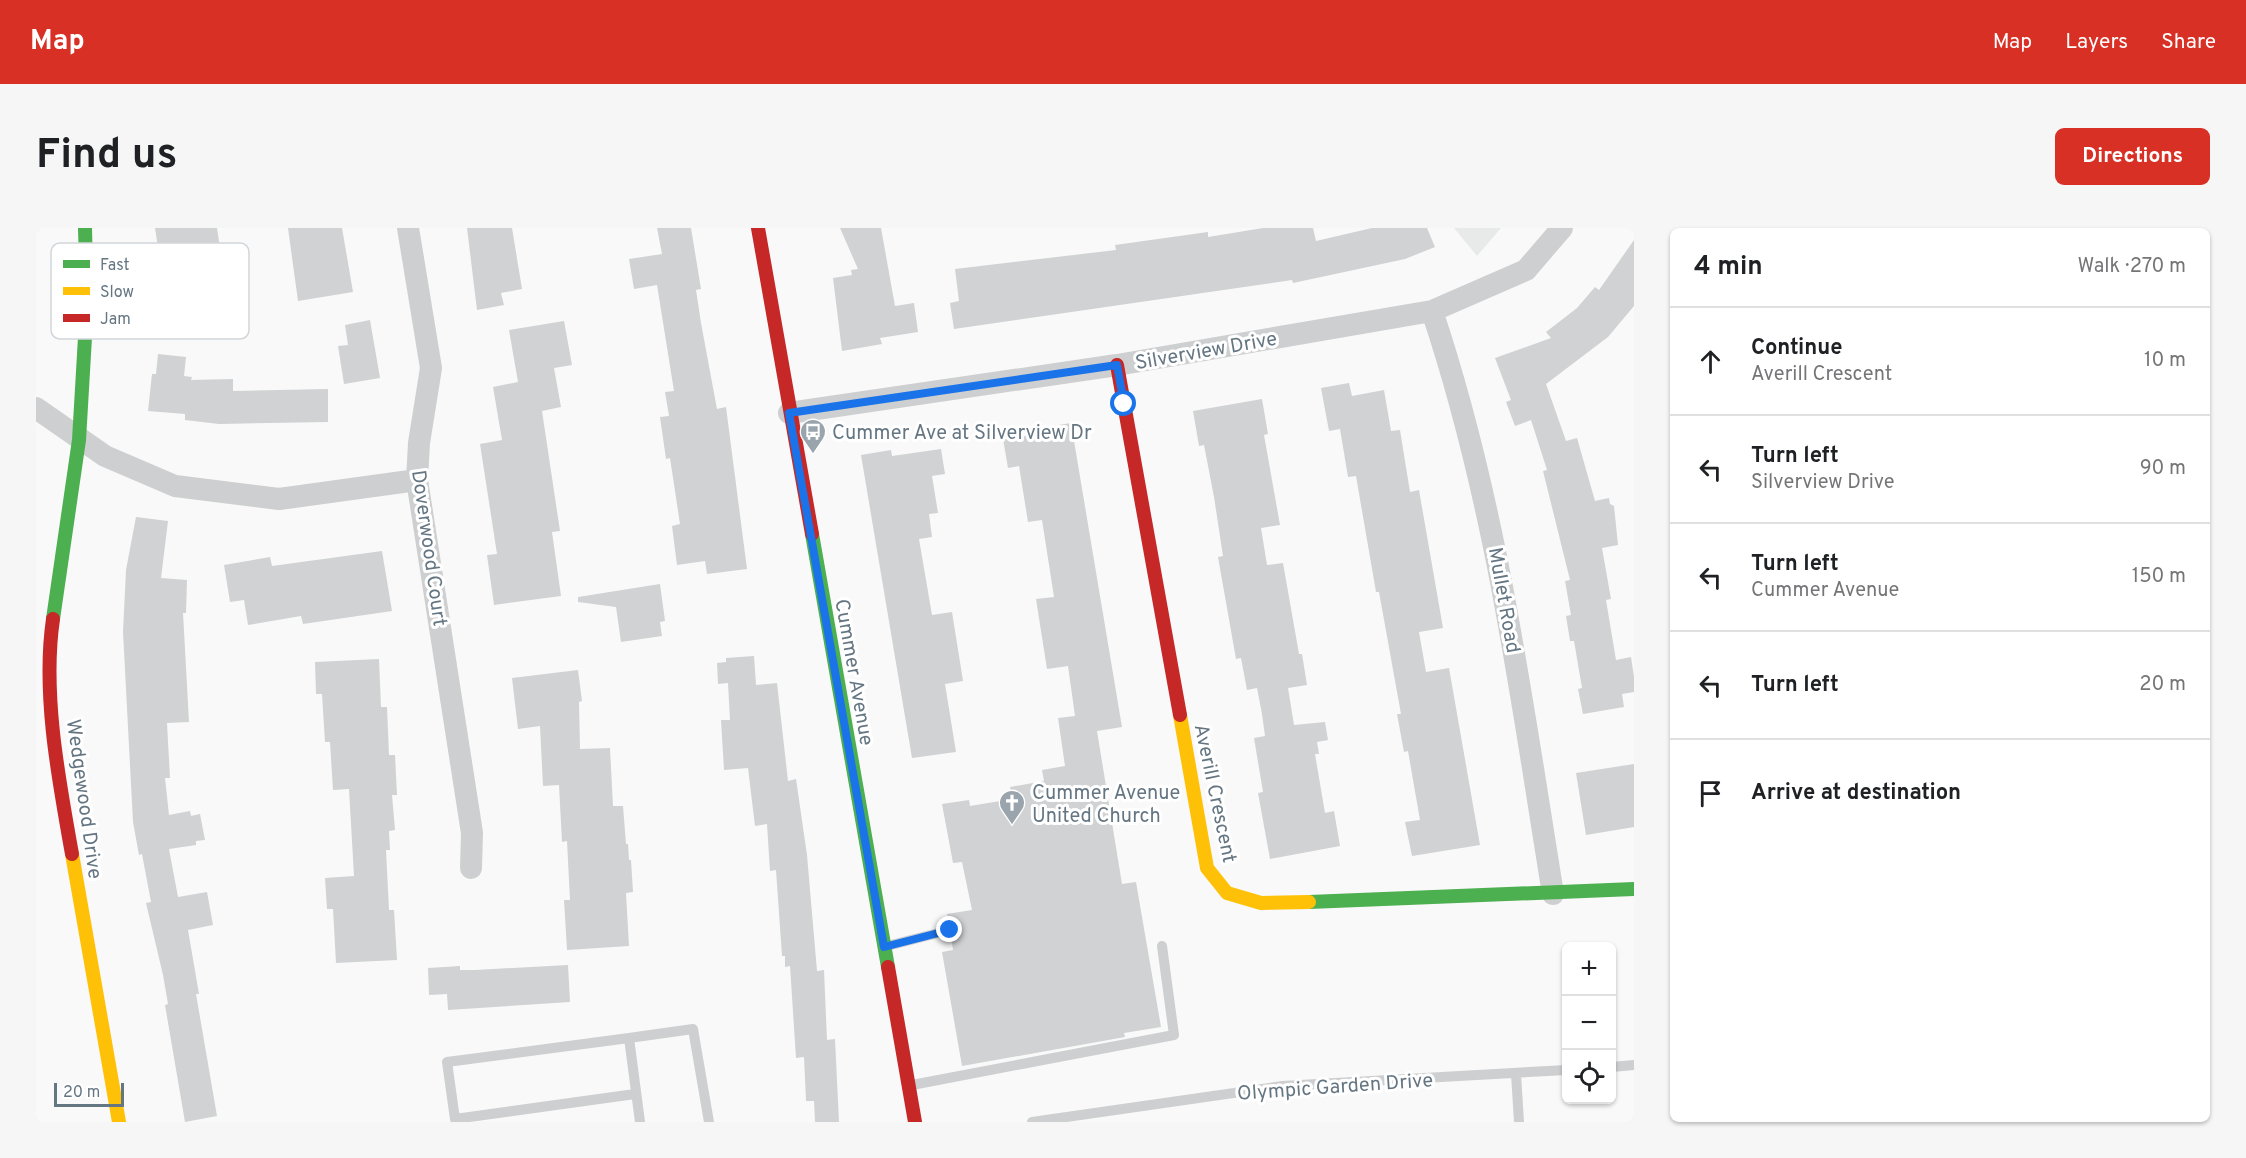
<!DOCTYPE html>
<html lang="en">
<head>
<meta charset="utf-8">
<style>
  :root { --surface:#fff; --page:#f6f6f6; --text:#202124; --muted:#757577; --line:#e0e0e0; --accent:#d93025 }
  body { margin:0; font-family:Overpass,sans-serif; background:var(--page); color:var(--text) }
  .controls { position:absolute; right:18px; bottom:18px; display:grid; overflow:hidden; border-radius:9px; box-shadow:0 2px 4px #0004 }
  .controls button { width:54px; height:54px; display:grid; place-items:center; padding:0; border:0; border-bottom:2px solid var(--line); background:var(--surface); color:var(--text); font:30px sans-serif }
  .scale { position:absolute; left:18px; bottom:15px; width:70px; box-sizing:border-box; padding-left:6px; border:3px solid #657683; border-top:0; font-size:16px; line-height:21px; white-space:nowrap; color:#657683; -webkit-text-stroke:4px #fff; paint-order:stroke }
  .stop { position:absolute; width:18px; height:18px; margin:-14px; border:4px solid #1a73e8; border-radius:50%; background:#fff }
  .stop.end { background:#1a73e8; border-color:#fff; box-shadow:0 2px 6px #0008 }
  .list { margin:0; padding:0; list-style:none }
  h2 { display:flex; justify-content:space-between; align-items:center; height:78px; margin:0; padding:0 24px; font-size:26px }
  h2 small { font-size:20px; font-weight:400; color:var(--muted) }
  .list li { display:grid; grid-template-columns:39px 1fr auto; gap:18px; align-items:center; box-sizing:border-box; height:108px; padding:0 24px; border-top:2px solid var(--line) }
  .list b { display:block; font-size:22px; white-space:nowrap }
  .list p { margin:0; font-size:20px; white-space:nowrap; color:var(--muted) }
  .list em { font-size:20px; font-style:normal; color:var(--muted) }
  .icon { flex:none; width:33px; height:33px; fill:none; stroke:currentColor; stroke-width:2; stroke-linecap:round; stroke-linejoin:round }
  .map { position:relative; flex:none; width:1598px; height:894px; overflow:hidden; border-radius:9px }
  header { display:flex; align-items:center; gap:36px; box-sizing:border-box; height:84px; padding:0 30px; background:var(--accent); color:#fff }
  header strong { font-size:28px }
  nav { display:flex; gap:33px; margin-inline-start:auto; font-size:21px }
  .intro { display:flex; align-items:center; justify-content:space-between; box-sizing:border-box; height:144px; padding:0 36px }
  h1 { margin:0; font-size:42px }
  .button { padding:15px 27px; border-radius:9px; background:var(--accent); color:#fff; font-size:21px; font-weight:700 }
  main { display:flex; gap:36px; padding:0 36px }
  aside { flex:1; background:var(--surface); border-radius:9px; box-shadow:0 2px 4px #0004 }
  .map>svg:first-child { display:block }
  .built { fill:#e8e9e9 }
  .building { fill:#d0d2d3 }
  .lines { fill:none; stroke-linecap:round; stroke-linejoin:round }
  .lane { stroke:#cecfd0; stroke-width:10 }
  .street { stroke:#cecfd0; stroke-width:22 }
  .fast { stroke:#4caf50; stroke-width:14 }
  .slow { stroke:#ffc107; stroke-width:14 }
  .jam { stroke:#c62828; stroke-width:14 }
  .route { stroke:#1a73e8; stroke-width:8 }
  .labels { text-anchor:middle; stroke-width:6; stroke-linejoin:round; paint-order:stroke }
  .street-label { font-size:20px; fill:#657683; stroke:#fff }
  .poi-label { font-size:20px; fill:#657683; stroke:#fff; text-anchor:start }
  .key { fill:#fff; stroke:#d1d6da; stroke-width:1.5 }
  .key-label { font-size:16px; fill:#657683 }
</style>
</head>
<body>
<header>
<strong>Map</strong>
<nav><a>Map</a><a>Layers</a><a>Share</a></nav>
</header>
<div class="intro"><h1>Find us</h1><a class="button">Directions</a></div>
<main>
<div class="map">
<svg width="1598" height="894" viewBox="0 0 1598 894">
  <rect width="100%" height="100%" fill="#f9f9f9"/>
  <path class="built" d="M 1418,0 L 1465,0 L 1441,28 Z"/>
  <path class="building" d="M 119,0 L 181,0 L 186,33 L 153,38 L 162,96 L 130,101 L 122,53 L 127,52 Z
    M 252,0 L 306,0 L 317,64 L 262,73 Z
    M 431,0 L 476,0 L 486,61 L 465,65 L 468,77 L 441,82 Z
    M 621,0 L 655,0 L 665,61 L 660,62 L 665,95 L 681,181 L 690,179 L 711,341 L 671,346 L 669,333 L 641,337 L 636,298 L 644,296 L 634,230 L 630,231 L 624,189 L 633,188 L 629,164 L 638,163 L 621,57 L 598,61 L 593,31 L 626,26 Z
    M 804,0 L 845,0 L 859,78 L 878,75 L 882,104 L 844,110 L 846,116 L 806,123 L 797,50 L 816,47 L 815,42 L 822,41 Z
    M 1227,0 L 1277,0 L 1280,13 L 1336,0 L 1391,0 L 1399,19 L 1369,31 L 1257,55 L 1256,52 L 918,101 L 914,75 L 923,73 L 919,41 L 1080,22 L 1079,17 L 1172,4 L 1172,9 Z
    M 1598,12 L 1598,78 L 1572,109 L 1510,156 L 1530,213 L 1541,210 L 1559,273 L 1573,270 L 1574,276 L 1578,278 L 1582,317 L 1566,320 L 1575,371 L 1570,372 L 1580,432 L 1595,429 L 1598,449 L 1598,464 L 1586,466 L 1588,479 L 1547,486 L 1542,461 L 1546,460 L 1538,413 L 1534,413 L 1530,388 L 1535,387 L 1529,353 L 1534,352 L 1507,243 L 1511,242 L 1495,192 L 1479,198 L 1470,174 L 1475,172 L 1459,130 L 1515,110 L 1510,104 L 1541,80 L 1559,59 L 1563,62 Z
    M 334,92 L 344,150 L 308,156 L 302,118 L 312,117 L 309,97 Z
    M 528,93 L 536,137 L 518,140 L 525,179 L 506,183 L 524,303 L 516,304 L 525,368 L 458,377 L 451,327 L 461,326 L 444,216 L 466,212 L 457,159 L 482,154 L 473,102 Z
    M 122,126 L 150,129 L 148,148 L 156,149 L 155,152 L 197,151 L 197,163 L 292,161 L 292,194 L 183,196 L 149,192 L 149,186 L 112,183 L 116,146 L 120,146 Z
    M 1313,155 L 1316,168 L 1348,162 L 1355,203 L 1364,202 L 1374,264 L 1383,262 L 1407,400 L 1383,404 L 1390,444 L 1413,440 L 1444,617 L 1376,628 L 1369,594 L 1384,592 L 1372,523 L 1368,524 L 1361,486 L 1365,486 L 1343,364 L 1340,364 L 1320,248 L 1312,249 L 1304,201 L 1293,203 L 1285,160 Z
    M 1226,171 L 1232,206 L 1228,207 L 1244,297 L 1225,300 L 1231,337 L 1247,335 L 1263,426 L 1266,426 L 1271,457 L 1252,460 L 1258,497 L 1289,494 L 1292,512 L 1281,514 L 1283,526 L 1279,526 L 1289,585 L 1298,583 L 1304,618 L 1234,631 L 1222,565 L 1227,564 L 1218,510 L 1229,508 L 1226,486 L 1221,460 L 1211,462 L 1205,430 L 1200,431 L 1182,329 L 1187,328 L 1178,269 L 1168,217 L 1163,218 L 1157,183 Z
    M 1035,195 L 1086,499 L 1061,503 L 1086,656 L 1100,654 L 1125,799 L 1088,805 L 1089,809 L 926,838 L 906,724 L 917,722 L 915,709 L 921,703 L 919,696 L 913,695 L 911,686 L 936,682 L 926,634 L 917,635 L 906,576 L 933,572 L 934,578 L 976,571 L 974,559 L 1008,553 L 1006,542 L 1029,538 L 1022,490 L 1039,488 L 1032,438 L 1011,441 L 1000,371 L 1018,369 L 1006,292 L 992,294 L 983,238 L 972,240 L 967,211 L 1005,206 L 1004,200 Z
    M 905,221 L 909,246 L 896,248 L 902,285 L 893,286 L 896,309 L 883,311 L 896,387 L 916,384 L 927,453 L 909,456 L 920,524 L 876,530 L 825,227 L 855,222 L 856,228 Z
    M 100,289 L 132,293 L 125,350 L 151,352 L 150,385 L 147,385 L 153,494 L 131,495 L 134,550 L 129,550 L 133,587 L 154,583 L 155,588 L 164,586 L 169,612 L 160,613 L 160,617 L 133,621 L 142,669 L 171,664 L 177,697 L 152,702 L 163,766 L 160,766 L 181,888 L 149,894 L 129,777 L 132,776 L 127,747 L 110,675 L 115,674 L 106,626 L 103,627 L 97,594 L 87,404 L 90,342 Z
    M 346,323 L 356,383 L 267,396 L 265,388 L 212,397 L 208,372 L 194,374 L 188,337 L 234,329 L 236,338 Z
    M 624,356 L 629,393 L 624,394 L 626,408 L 585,414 L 580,379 L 542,374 L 542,369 Z
    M 718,428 L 720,457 L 741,455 L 752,553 L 760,551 L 771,627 L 781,743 L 788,742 L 791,812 L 799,811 L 803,894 L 779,894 L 778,873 L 770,873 L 768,829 L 760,830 L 754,738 L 749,739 L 749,728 L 746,728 L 740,642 L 734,643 L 731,596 L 719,598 L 712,540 L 688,542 L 685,492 L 694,492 L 692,455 L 682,456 L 681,435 L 690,434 L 690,430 Z
    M 343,431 L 345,479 L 351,479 L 353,527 L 359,527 L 361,567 L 356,567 L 359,602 L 353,603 L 354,622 L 350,622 L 353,682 L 358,682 L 361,732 L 300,735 L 297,681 L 291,681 L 289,650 L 318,648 L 313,561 L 297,562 L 294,514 L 289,514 L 286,466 L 280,466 L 279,434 Z
    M 542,442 L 546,473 L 543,474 L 544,521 L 574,520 L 577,578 L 587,578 L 590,616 L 592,616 L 593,632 L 595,632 L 597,664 L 590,665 L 593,718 L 531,722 L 528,672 L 534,672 L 531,613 L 526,614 L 523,557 L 507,558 L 504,498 L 482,501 L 476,450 Z
    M 1598,536 L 1598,599 L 1550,607 L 1540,545 Z
    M 532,737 L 534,774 L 412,782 L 411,766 L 393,767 L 392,740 L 424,738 L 424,742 L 439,742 Z"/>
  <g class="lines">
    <path class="lane" d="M 851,718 L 914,702
      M 593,810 L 657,801 L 673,894
      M 1576,839 L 1598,837
      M 1480,846 L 1483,894
      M 876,857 L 1138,807 L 1126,718
      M 599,866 L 419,891 L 411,834 L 593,810 L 604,894
      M 996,894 L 1246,858 L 1530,842"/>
    <path class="street" d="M 372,0 L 395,140 L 383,215 L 381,252 L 436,605 L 435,640
      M 1396,83 C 1460,274 1485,469 1517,666
      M 0,180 L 69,228 L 139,258 L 243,271 L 381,252
      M 753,185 L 1081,137 L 1396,83 L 1490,42 L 1526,0"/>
    <path class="fast" d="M 776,306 L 852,739
      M 17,391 L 43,212 L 51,75 L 49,0
      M 1273,674 L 1598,661"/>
    <path class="slow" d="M 1144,487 L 1171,640 L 1191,665 L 1225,675 L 1273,674
      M 36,626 L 83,894"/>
    <path class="jam" d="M 722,0 L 776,306
      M 1081,137 L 1144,487
      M 17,391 C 6,466 23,553 36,626
      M 852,739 L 879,894"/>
  </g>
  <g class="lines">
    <path class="route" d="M 914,702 L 848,719 L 753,185 L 1081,137 L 1088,176"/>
  </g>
  <defs>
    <symbol id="bus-pin" viewBox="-11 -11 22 30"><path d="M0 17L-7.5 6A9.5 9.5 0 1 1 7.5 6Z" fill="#99a4ac" stroke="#fff"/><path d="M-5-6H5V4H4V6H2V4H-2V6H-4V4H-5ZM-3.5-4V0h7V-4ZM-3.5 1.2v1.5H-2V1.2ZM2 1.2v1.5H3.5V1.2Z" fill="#fff"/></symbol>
    <symbol id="church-pin" viewBox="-11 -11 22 30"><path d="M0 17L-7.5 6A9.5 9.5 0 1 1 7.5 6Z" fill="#99a4ac" stroke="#fff"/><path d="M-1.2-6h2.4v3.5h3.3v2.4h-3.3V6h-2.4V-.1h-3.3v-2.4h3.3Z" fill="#fff"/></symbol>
  </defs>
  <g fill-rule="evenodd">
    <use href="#bus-pin" x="762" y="189" width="30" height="40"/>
    <use href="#church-pin" x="961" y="560" width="30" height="40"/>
  </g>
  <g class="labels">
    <g class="street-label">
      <text transform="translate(1170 122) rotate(-10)" y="7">Silverview Drive</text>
      <text transform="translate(394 320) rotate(82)" y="7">Doverwood Court</text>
      <text transform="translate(1469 372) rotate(80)" y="7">Mullet Road</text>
      <text transform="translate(819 444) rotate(80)" y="7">Cummer Avenue</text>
      <text transform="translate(1180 565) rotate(78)" y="7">Averill Crescent</text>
      <text transform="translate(49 571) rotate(82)" y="7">Wedgewood Drive</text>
      <text transform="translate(1299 858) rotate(-4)" y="7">Olympic Garden Drive</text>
    </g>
    <g class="poi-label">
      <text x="796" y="211">Cummer Ave at Silverview Dr</text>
      <text x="996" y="571">Cummer Avenue<tspan x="996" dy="23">United Church</tspan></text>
    </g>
  </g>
  <rect x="15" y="15" width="198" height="96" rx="9" class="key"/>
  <rect x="27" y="32" width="27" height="8" fill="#4caf50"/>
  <rect x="27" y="59" width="27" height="8" fill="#ffc107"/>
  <rect x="27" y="86" width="27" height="8" fill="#c62828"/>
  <g class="key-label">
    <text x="64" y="42">Fast</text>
    <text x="64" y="69">Slow</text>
    <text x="64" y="96">Jam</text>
  </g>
</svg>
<div class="controls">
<button>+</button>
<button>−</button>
<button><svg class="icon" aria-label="locate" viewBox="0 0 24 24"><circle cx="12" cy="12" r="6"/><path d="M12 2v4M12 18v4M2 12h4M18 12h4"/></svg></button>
</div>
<div class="scale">20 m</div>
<div class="stop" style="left:1088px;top:176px"></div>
<div class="stop end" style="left:914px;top:702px"></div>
</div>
<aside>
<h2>4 min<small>Walk · 270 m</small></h2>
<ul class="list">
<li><svg class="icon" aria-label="ahead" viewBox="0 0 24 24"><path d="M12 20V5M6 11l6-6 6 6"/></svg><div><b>Continue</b><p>Averill Crescent</p></div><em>10 m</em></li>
<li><svg class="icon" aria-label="left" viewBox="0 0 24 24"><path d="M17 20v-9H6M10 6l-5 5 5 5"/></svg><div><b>Turn left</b><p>Silverview Drive</p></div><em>90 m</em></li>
<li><svg class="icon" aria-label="left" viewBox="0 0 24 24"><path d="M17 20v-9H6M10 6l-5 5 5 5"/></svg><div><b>Turn left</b><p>Cummer Avenue</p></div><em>150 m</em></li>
<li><svg class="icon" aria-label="left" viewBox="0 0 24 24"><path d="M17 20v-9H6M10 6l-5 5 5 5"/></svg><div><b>Turn left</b></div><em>20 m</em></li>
<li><svg class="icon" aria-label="arrive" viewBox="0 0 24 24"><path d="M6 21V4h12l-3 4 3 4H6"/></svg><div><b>Arrive at destination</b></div></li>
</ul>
</aside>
</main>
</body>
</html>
